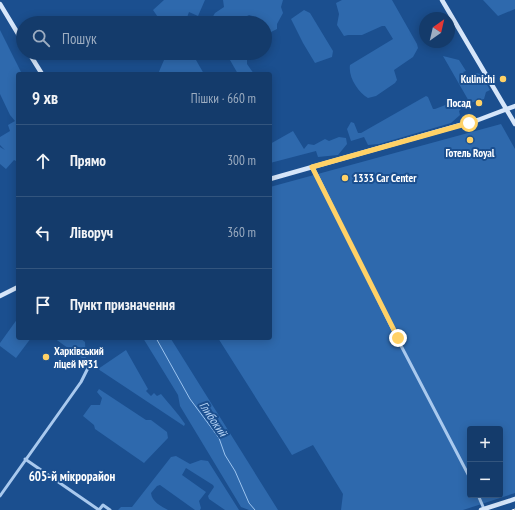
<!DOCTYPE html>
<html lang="uk">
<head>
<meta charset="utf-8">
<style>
  :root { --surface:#143b6b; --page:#214673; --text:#f1f3f6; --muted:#9dadc1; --line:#33557e }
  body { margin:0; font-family:"PT Sans Narrow",sans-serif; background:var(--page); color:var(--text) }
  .controls { position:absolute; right:12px; bottom:12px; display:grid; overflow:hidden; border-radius:4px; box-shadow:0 2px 10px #0003 }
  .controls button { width:36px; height:36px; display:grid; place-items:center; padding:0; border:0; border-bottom:1px solid var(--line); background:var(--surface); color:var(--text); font:20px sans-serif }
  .compass { position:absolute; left:419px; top:12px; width:36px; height:36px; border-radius:50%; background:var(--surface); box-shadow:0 2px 10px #0003; rotate:34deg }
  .stop { position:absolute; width:12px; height:12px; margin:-9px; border:3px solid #ffd166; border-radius:50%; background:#fff }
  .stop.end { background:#ffd166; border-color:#fff; box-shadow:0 1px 4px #0008 }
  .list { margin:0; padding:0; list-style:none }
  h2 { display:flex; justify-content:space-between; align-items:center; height:52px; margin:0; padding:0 16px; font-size:17px }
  h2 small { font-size:13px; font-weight:400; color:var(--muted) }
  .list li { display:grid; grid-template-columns:26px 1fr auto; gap:12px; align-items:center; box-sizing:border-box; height:72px; padding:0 16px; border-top:1px solid var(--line) }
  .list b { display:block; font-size:15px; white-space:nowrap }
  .list em { font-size:13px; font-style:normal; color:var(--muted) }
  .icon { flex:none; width:22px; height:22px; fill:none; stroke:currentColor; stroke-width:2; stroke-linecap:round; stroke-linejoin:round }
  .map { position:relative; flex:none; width:515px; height:510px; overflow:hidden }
  .search { position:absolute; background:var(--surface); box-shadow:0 2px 10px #0003; left:16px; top:16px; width:256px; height:44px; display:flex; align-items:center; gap:10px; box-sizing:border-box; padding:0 14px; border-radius:22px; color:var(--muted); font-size:15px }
  .panel { position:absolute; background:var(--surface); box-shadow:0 2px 10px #0003; left:16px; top:72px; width:256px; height:268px; border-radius:4px }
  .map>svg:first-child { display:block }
  .green { fill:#2e69ad; fill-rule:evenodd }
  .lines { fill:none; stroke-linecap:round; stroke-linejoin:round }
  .stream { stroke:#9cc4f0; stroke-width:1 }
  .street { stroke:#a9c9ee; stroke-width:3 }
  .secondary { stroke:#d6e6fa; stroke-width:4.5 }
  .tram { stroke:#fff; stroke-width:1 }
  .route { stroke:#ffd166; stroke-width:5 }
  .poi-dot { fill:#ffd166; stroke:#1b4f8f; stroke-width:1.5 }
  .labels { text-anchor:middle; stroke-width:4; stroke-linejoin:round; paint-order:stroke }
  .poi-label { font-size:11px; font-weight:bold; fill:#fff; stroke:#1b4f8f; text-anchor:end }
  .water-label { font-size:12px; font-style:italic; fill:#b5d3f5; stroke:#1b4f8f }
  .quarter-label { font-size:13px; font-weight:bold; fill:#fff; stroke:#1b4f8f }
</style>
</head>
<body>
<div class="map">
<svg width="515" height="510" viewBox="0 0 515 510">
  <rect width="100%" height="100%" fill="#1b4f8f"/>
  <path class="green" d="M 164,0 L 205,0 L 198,16 L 189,12 L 185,23 L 162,23 L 153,10 Z
    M 223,0 L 283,0 L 281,7 L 283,13 L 277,24 L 277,29 L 271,32 L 265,29 L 265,23 L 261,23 L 256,17 L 249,15 L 234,23 L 215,23 L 212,18 L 215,13 L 224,7 Z
    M 342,0 L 392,0 L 417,44 L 418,48 L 413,57 L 394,70 L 397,80 L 395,83 L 376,96 L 368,98 C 358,92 348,77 350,65 L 393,39 L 385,26 L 382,26 L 362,35 L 348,35 L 344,36 L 337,25 L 339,14 L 336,3 Z
    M 483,0 L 515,0 L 515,9 L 498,16 Z
    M 304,10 L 310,13 L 333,51 L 332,57 L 315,63 L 303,43 L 291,19 Z
    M 0,30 L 22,74 L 18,74 L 18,162 L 14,160 L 6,169 L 0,164 L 0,147 L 5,150 L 0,145 L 0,137 L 10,131 L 8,125 L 15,121 L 10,115 L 0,94 Z
    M 167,53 L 192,53 L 204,74 L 158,74 Z
    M 226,53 L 249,53 L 247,55 L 247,64 L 254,74 L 258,74 L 238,74 Z
    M 443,56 L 459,60 L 466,71 L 463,72 L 468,77 L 476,73 L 481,74 L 490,90 L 486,92 L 484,99 L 470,103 Z
    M 426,96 L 428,97 L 433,109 L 435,109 L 456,101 L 461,109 L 459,111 L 460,115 L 451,123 L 379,144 L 368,145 L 364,137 L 351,141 L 347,129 L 351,122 L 354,123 L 358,133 L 361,133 Z
    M 501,124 L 515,149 L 515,493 L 463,510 L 341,510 L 343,494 L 313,445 L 292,455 L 218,338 L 270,338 L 270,187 ZM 470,429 L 500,429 L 500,495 L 470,495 Z
    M 293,131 L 304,149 L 308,144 L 314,145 L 325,139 L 329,141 L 339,137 L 346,138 L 347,144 L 338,155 L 318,157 L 316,151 L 270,163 L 270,144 Z
    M 18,318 L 18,338 L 31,338 L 16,358 L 0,346 L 0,343 Z
    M 54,338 L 80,338 L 85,342 L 86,361 Z
    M 143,338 L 162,338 L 164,340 L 171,339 L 278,510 L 249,510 L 241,507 L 180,406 L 178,395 Z
    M 126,350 L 148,389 L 146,391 L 151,396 L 154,393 L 157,396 L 161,394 C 170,405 177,412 185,424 L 184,426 L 98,369 Z
    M 99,389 L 146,420 L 151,420 L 167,432 L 168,438 L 144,463 L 95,429 L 94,425 L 83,416 L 91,405 L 100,405 L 102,398 L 97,392 Z
    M 176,456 L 190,464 L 201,460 L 208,461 L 239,510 L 225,510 L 209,499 L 208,496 L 214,487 L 213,485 L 186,468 L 182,475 L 206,492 L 199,501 L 201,508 L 200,510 L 195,510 L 160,485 L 157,486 L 151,493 C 152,502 161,506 168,510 L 118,510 L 121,507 L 132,507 L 171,457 Z"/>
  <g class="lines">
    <path class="stream" d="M 156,338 L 190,399 L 219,438 L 225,455 L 235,471 L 249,503 L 255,510"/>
    <path class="street" d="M 313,167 L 397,338 L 470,478
      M 25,459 L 99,510 L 103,505 L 110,510
      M 478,495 L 484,509
      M 0,496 L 81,382 L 89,366"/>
    <path class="secondary" d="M 442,0 L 515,124
      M 0,4 L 23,42
      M 29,53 L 42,74
      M 270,179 L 478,120 L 515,106
      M 0,296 L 18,287
      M 481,510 L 515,499"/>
    <path class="tram" d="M 512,510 L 515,509"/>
  </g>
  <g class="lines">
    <path class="route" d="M 398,338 L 312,167 L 469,123"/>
  </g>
  <g class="poi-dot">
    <circle cx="503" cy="79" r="4"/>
    <circle cx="479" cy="103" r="4"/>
    <circle cx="470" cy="140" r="4"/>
    <circle cx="345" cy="178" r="4"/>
    <circle cx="46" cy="357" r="4"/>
  </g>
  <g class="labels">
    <g class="poi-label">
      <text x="495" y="83">Kulinichi</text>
      <text x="471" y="107">Посад</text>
      <text x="470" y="157" text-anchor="middle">Готель Royal</text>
      <text x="353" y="182" text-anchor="start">1333 Car Center</text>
      <text x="54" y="355" text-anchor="start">Харківський<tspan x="54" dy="13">ліцей №31</tspan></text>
    </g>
    <g class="water-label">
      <text transform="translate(213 419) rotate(56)" y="4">Глибокий</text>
    </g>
    <g class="quarter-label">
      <text x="72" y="481">605-й мікрорайон</text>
    </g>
  </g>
</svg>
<div class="controls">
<button>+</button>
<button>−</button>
</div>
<svg class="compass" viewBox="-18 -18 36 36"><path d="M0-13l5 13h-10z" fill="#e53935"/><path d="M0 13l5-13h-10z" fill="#9dadc1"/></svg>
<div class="stop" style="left:469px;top:123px"></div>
<div class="stop end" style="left:398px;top:338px"></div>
<div class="search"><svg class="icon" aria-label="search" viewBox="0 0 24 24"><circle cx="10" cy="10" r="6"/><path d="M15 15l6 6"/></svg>Пошук</div>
<section class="panel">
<h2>9 хв<small>Пішки · 660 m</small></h2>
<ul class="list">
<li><svg class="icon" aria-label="ahead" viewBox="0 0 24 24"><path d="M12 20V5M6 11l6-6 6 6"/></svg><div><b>Прямо</b></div><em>300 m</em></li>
<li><svg class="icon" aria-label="left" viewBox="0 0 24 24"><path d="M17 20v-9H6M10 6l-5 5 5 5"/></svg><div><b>Ліворуч</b></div><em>360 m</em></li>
<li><svg class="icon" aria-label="arrive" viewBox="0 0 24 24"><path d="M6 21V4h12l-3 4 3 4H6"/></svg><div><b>Пункт призначення</b></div></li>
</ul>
</section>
</div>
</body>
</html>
